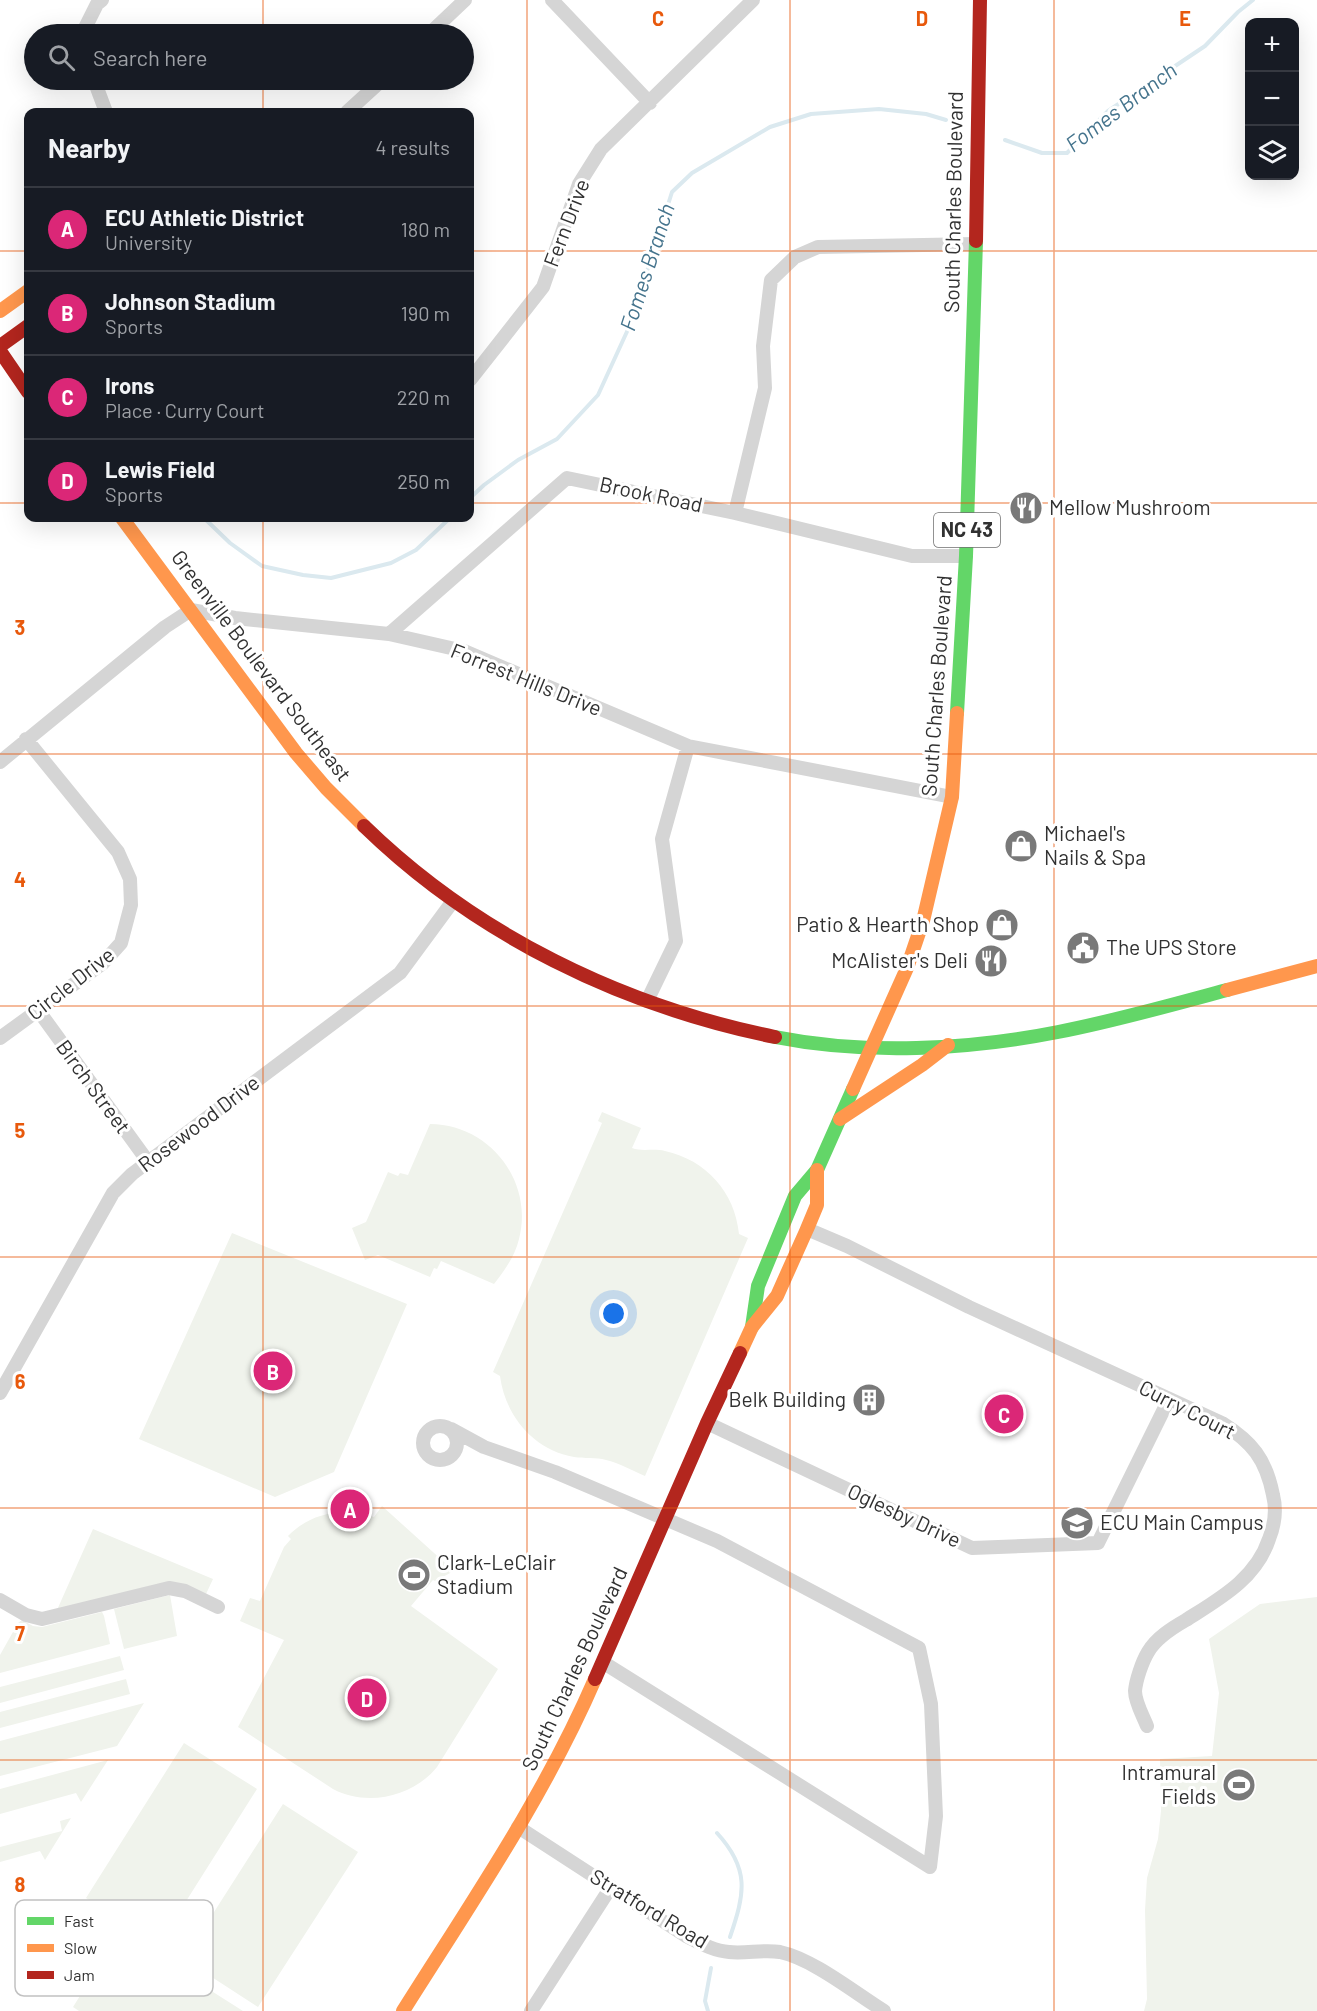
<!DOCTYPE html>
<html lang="en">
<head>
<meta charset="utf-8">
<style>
  :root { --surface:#171b24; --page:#20242c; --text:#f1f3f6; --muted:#9ea1a6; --line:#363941; --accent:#db2777 }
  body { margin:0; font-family:Barlow,sans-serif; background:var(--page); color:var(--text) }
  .controls { position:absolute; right:18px; top:18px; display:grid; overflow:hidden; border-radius:12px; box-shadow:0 6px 24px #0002 }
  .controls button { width:54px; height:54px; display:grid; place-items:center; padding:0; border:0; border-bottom:2px solid var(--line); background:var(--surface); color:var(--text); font:30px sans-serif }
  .you { position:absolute; left:614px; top:1314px; width:21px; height:21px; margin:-15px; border:4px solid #fff; border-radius:50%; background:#1a73e8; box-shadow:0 0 0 9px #1a73e833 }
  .badge { display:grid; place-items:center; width:39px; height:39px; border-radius:50%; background:var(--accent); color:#fff; font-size:20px; font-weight:700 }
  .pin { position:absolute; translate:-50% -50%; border:3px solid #fff; box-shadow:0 2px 6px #0006 }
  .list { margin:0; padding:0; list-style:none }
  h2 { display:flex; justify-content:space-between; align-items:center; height:78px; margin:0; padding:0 24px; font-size:26px }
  h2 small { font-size:20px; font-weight:400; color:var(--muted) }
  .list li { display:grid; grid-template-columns:39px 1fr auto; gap:18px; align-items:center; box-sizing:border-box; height:84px; padding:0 24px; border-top:2px solid var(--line) }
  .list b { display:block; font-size:22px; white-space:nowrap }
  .list p { margin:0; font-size:20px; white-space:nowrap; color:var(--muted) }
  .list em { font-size:20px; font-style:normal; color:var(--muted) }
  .icon { flex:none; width:33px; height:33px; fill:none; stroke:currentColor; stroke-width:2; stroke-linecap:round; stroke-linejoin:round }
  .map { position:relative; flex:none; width:1317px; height:2011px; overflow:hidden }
  .search { position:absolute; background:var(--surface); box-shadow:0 6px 24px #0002; left:24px; top:24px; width:450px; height:66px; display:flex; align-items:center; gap:15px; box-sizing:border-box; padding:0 21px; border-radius:33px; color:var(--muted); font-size:22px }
  .panel { position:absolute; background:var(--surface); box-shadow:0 6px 24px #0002; left:24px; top:108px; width:450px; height:414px; border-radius:12px }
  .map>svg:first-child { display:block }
  .green { fill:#f0f3ec }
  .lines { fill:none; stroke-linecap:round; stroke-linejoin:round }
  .stream { stroke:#dbe9ef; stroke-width:4 }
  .street { stroke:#d5d5d5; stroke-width:14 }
  .fast { stroke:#63d668; stroke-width:14 }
  .slow { stroke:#ff974d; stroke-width:14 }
  .jam { stroke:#b3261e; stroke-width:14 }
  .grid { fill:none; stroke:#e8590c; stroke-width:1.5; stroke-opacity:0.55 }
  .labels { text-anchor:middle; stroke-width:6; stroke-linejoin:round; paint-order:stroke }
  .shield { fill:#fff; stroke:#6f6f6f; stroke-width:1.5 }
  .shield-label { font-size:20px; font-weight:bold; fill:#313131 }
  .street-label { font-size:21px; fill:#313131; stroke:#fff }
  .poi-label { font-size:21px; fill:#313131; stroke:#fff; text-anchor:start }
  .water-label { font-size:22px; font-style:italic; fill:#45748d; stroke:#fff }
  .key { fill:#fff; stroke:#c1c1c1; stroke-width:1.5 }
  .key-label { font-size:16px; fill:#313131 }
  .grid-label { font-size:20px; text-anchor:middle; font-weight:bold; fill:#e8590c; stroke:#fff; stroke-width:6; stroke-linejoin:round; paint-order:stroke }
</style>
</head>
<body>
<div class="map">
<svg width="1317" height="2011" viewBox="0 0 1317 2011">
  <rect width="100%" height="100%" fill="#fff"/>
  <path class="green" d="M 602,1112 L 641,1128 L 632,1148 C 642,1152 654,1148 665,1151 C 706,1160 735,1192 739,1234 L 748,1238 L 645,1476 C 633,1471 619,1463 606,1460 C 596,1457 584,1459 574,1457 C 533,1450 505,1415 500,1376 L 493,1372 L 602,1123 L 598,1121 Z
    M 430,1124 C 489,1124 534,1181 519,1239 C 515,1256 505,1270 494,1284 L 441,1261 L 437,1269 L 434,1268 L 430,1277 L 378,1255 L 365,1260 L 352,1228 L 366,1222 L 388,1172 L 398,1176 L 400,1173 L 408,1175 Z
    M 232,1233 L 407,1304 L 334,1472 L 275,1497 L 139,1439 Z
    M 382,1506 L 454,1571 L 435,1581 L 433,1580 L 411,1606 L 498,1669 L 437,1767 C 413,1797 367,1807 333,1789 L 238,1727 L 284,1640 L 240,1621 L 250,1598 L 260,1601 L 284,1547 L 291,1539 L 288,1536 C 312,1512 342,1507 374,1517 Z
    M 93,1529 L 213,1579 L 206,1594 L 182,1584 L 168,1582 L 57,1610 Z
    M 170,1595 L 177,1636 L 124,1649 L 114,1609 Z
    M 1317,1597 L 1317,2011 L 1144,2011 L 1147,1999 L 1145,1910 L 1147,1878 L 1158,1839 L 1161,1811 L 1160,1759 L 1212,1756 L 1219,1693 L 1209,1639 L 1260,1604 Z
    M 102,1612 L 104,1616 L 110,1644 L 0,1673 L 0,1655 L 18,1623 L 22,1620 L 33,1626 L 42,1627 Z
    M 120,1656 L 124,1670 L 0,1703 L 0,1687 Z
    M 126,1679 L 130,1694 L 0,1728 L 0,1712 Z
    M 144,1703 L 117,1746 L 0,1776 L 0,1741 Z
    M 184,1743 L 257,1789 L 159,1944 L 86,1898 Z
    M 108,1760 L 81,1802 L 76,1793 L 0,1814 L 0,1789 Z
    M 283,1804 L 358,1852 L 258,2007 L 184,1959 Z
    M 71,1818 L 45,1860 L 40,1851 L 0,1862 L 0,1847 L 62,1831 L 60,1821 Z
    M 120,1932 L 120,1933 L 243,2011 L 79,2011 L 73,2007 Z"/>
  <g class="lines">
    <path class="stream" d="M 1005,140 L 1042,153 L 1067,153 L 1108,111 L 1205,46 L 1238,12 L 1253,0
      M 470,498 L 484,485 L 518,460 L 557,439 L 598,395 L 630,325 L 672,192 L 692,173 L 770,127 L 811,114 L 879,109 L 926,114 L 946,120
      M 204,518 L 230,543 L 262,566 L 303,575 L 331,578 L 391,563 L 416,550 L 450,518
      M 717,1833 C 750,1869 745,1893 730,1937
      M 708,2011 L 705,2001 L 711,1968"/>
    <path class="street" d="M 552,0 L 650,103
      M 84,34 L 84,30 L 97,4 L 102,0
      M 429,34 L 465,0
      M 94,80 L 106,112
      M 347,112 L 382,80
      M 470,380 L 543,287 L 579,184 L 601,149 L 753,0
      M 735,513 L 765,388 L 763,346 L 771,280 L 795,257 L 818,247 L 976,244
      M 389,634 L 567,478 L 735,513 L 912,556 L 966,556
      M 0,762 L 165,627 L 191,610 L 235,618 L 389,634 L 464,651 L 688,746 L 952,797
      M 647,1001 L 676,941 L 662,839 L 688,746
      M 38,1010 L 149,1163
      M 0,1038 L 103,963 L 121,943 L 131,905 L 130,879 L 118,852 L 26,739
      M 807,1229 L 847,1246 L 969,1307 L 1222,1423 C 1252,1442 1266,1459 1273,1495 C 1277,1511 1275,1524 1269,1539 C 1256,1579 1219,1599 1186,1620 C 1172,1628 1156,1638 1148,1652 C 1142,1662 1136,1680 1135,1691 C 1135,1702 1143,1716 1147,1726
      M 0,1393 L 113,1193 L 132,1174 L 400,973 L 453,901
      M 707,1423 L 972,1548 L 1098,1543 L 1169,1399
      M423 1443a17 17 0 1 1 34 0a17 17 0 1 1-34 0Z
      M 451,1429 L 484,1447 L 555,1472 L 717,1541 L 919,1648 L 931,1704 L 936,1816 L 930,1867 L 604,1663
      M 0,1600 L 26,1615 L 42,1619 L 169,1588 L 185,1591 L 218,1607
      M 518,1827 L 686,1936 C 700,1943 714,1951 729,1952 C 746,1954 763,1949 780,1952 C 813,1959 855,1993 884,2011
      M 531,2011 L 611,1887"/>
    <path class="fast" d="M 957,713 L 966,556 L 976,241
      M 775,1037 C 866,1055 967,1050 1058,1032 C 1115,1021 1171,1005 1227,990
      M 752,1327 L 758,1286 L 795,1196 L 817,1170 L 853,1089"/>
    <path class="slow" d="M 0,311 L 28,291
      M 122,518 L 296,753 L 326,788 L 364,826
      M 1227,990 L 1317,966
      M 853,1089 L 907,968 L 923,921 L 952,797 L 957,713
      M 840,1119 L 922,1065 L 948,1045
      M 740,1353 L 752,1327 L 777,1296 L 807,1229 L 817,1205 L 817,1170
      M 403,2011 C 471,1903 544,1797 595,1679"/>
    <path class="jam" d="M 976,241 L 980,0
      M 0,346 L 28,326
      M 0,351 L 28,392
      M 364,826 C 476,935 622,1006 775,1037
      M 595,1679 L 707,1423 L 740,1353"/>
  </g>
  <path class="grid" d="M 263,0 L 263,34M 527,0 L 527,2011M 790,0 L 790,2011M 1054,0 L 1054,2011M 263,80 L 263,112M 0,251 L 28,251M 470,251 L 1317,251M 0,503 L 28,503M 470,503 L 1317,503M 263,518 L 263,2011M 0,754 L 1317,754M 0,1006 L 1317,1006M 0,1257 L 1317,1257M 0,1508 L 1317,1508M 0,1760 L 1317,1760"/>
  <defs>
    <symbol id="restaurant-disc" viewBox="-11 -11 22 22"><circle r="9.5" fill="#797979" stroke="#fff"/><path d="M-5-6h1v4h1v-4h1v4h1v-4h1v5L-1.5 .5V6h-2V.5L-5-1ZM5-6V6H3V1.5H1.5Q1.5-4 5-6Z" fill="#fff"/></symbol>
    <symbol id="shop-disc" viewBox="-11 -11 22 22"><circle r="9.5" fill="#797979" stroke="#fff"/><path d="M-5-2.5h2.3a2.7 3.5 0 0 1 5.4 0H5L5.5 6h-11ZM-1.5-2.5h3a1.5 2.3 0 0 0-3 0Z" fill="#fff"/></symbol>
    <symbol id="civic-disc" viewBox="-11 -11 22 22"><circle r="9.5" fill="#797979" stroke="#fff"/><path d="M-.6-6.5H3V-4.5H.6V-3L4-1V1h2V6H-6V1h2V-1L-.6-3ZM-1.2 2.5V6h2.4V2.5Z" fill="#fff"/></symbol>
    <symbol id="building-disc" viewBox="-11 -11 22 22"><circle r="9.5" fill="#797979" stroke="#fff"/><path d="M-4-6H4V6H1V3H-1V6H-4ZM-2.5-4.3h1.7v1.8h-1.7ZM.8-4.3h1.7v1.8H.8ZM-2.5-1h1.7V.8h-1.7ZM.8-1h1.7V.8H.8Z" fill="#fff"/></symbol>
    <symbol id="university-disc" viewBox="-11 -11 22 22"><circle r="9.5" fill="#797979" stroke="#fff"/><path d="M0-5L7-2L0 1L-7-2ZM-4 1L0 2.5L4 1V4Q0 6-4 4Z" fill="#fff"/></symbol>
    <symbol id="stadium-disc" viewBox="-11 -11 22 22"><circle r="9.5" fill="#797979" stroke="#fff"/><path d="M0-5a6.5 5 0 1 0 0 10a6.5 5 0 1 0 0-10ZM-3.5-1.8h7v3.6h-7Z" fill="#fff"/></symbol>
  </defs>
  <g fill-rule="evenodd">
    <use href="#restaurant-disc" x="1007" y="489" width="38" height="38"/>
    <use href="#shop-disc" x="1002" y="827" width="38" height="38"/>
    <use href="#shop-disc" x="983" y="906" width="38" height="38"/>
    <use href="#civic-disc" x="1064" y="929" width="38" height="38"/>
    <use href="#restaurant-disc" x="972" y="942" width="38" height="38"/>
    <use href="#building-disc" x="850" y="1381" width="38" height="38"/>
    <use href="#university-disc" x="1058" y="1504" width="38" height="38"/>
    <use href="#stadium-disc" x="395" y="1556" width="38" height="38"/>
    <use href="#stadium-disc" x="1220" y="1766" width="38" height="38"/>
  </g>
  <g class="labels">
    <rect class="shield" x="934" y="513" width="66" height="34" rx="4.5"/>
    <g class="shield-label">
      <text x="967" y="537">NC 43</text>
    </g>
    <g class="street-label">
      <text transform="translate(954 202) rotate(-89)" y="7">South Charles Boulevard</text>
      <text transform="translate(567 223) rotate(-69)" y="7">Fern Drive</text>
      <text transform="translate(651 495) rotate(12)" y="7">Brook Road</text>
      <text transform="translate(261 666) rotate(53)" y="7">Greenville Boulevard Southeast</text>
      <text transform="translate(526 680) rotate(22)" y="7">Forrest Hills Drive</text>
      <text transform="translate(937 686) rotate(-86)" y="7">South Charles Boulevard</text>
      <text transform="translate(71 984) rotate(-38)" y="7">Circle Drive</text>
      <text transform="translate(93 1087) rotate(54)" y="7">Birch Street</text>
      <text transform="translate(199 1124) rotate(-37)" y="7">Rosewood Drive</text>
      <text transform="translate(1187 1410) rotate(27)" y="7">Curry Court</text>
      <text transform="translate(904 1516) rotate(25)" y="7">Oglesby Drive</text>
      <text transform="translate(575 1669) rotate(-65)" y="7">South Charles Boulevard</text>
      <text transform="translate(649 1909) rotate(31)" y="7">Stratford Road</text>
    </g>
    <g class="poi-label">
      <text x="1049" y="515">Mellow Mushroom</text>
      <text x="1044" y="841">Michael's<tspan x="1044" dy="24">Nails &amp; Spa</tspan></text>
      <text x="979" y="932" text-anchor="end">Patio &amp; Hearth Shop</text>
      <text x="1106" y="955">The UPS Store</text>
      <text x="968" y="968" text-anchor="end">McAlister's Deli</text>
      <text x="846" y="1407" text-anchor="end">Belk Building</text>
      <text x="1100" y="1530">ECU Main Campus</text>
      <text x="437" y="1570">Clark-LeClair<tspan x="437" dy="24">Stadium</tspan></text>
      <text x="1216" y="1780" text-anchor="end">Intramural<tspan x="1216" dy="24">Fields</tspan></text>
    </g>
    <g class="water-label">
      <text transform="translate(1121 107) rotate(-37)" y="8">Fomes Branch</text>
      <text transform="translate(647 267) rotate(-72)" y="8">Fomes Branch</text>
    </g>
  </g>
  <rect x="15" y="1900" width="198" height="96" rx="9" class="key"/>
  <rect x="27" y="1917" width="27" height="8" fill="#63d668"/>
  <rect x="27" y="1944" width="27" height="8" fill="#ff974d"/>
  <rect x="27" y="1971" width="27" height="8" fill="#b3261e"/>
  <g class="key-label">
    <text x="64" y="1927">Fast</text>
    <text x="64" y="1954">Slow</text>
    <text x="64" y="1981">Jam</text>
  </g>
  <g class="grid-label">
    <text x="658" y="26">C</text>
    <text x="922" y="26">D</text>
    <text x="1185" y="26">E</text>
    <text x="20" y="635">3</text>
    <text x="20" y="887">4</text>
    <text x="20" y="1138">5</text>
    <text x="20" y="1389">6</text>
    <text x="20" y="1641">7</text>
    <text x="20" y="1892">8</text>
  </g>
</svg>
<div class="controls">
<button>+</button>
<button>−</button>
<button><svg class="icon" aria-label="layers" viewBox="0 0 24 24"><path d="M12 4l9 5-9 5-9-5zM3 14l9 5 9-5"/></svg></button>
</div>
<div class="you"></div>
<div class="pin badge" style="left:350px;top:1509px">A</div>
<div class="pin badge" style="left:273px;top:1371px">B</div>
<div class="pin badge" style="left:1004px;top:1414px">C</div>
<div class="pin badge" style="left:367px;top:1698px">D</div>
<div class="search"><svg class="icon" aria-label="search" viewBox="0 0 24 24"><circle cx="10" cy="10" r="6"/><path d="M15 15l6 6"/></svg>Search here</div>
<section class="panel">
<h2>Nearby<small>4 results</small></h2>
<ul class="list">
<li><span class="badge">A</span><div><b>ECU Athletic District</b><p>University</p></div><em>180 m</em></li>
<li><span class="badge">B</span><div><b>Johnson Stadium</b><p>Sports</p></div><em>190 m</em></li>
<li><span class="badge">C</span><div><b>Irons</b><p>Place · Curry Court</p></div><em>220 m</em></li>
<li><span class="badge">D</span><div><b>Lewis Field</b><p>Sports</p></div><em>250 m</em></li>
</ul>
</section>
</div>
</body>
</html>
